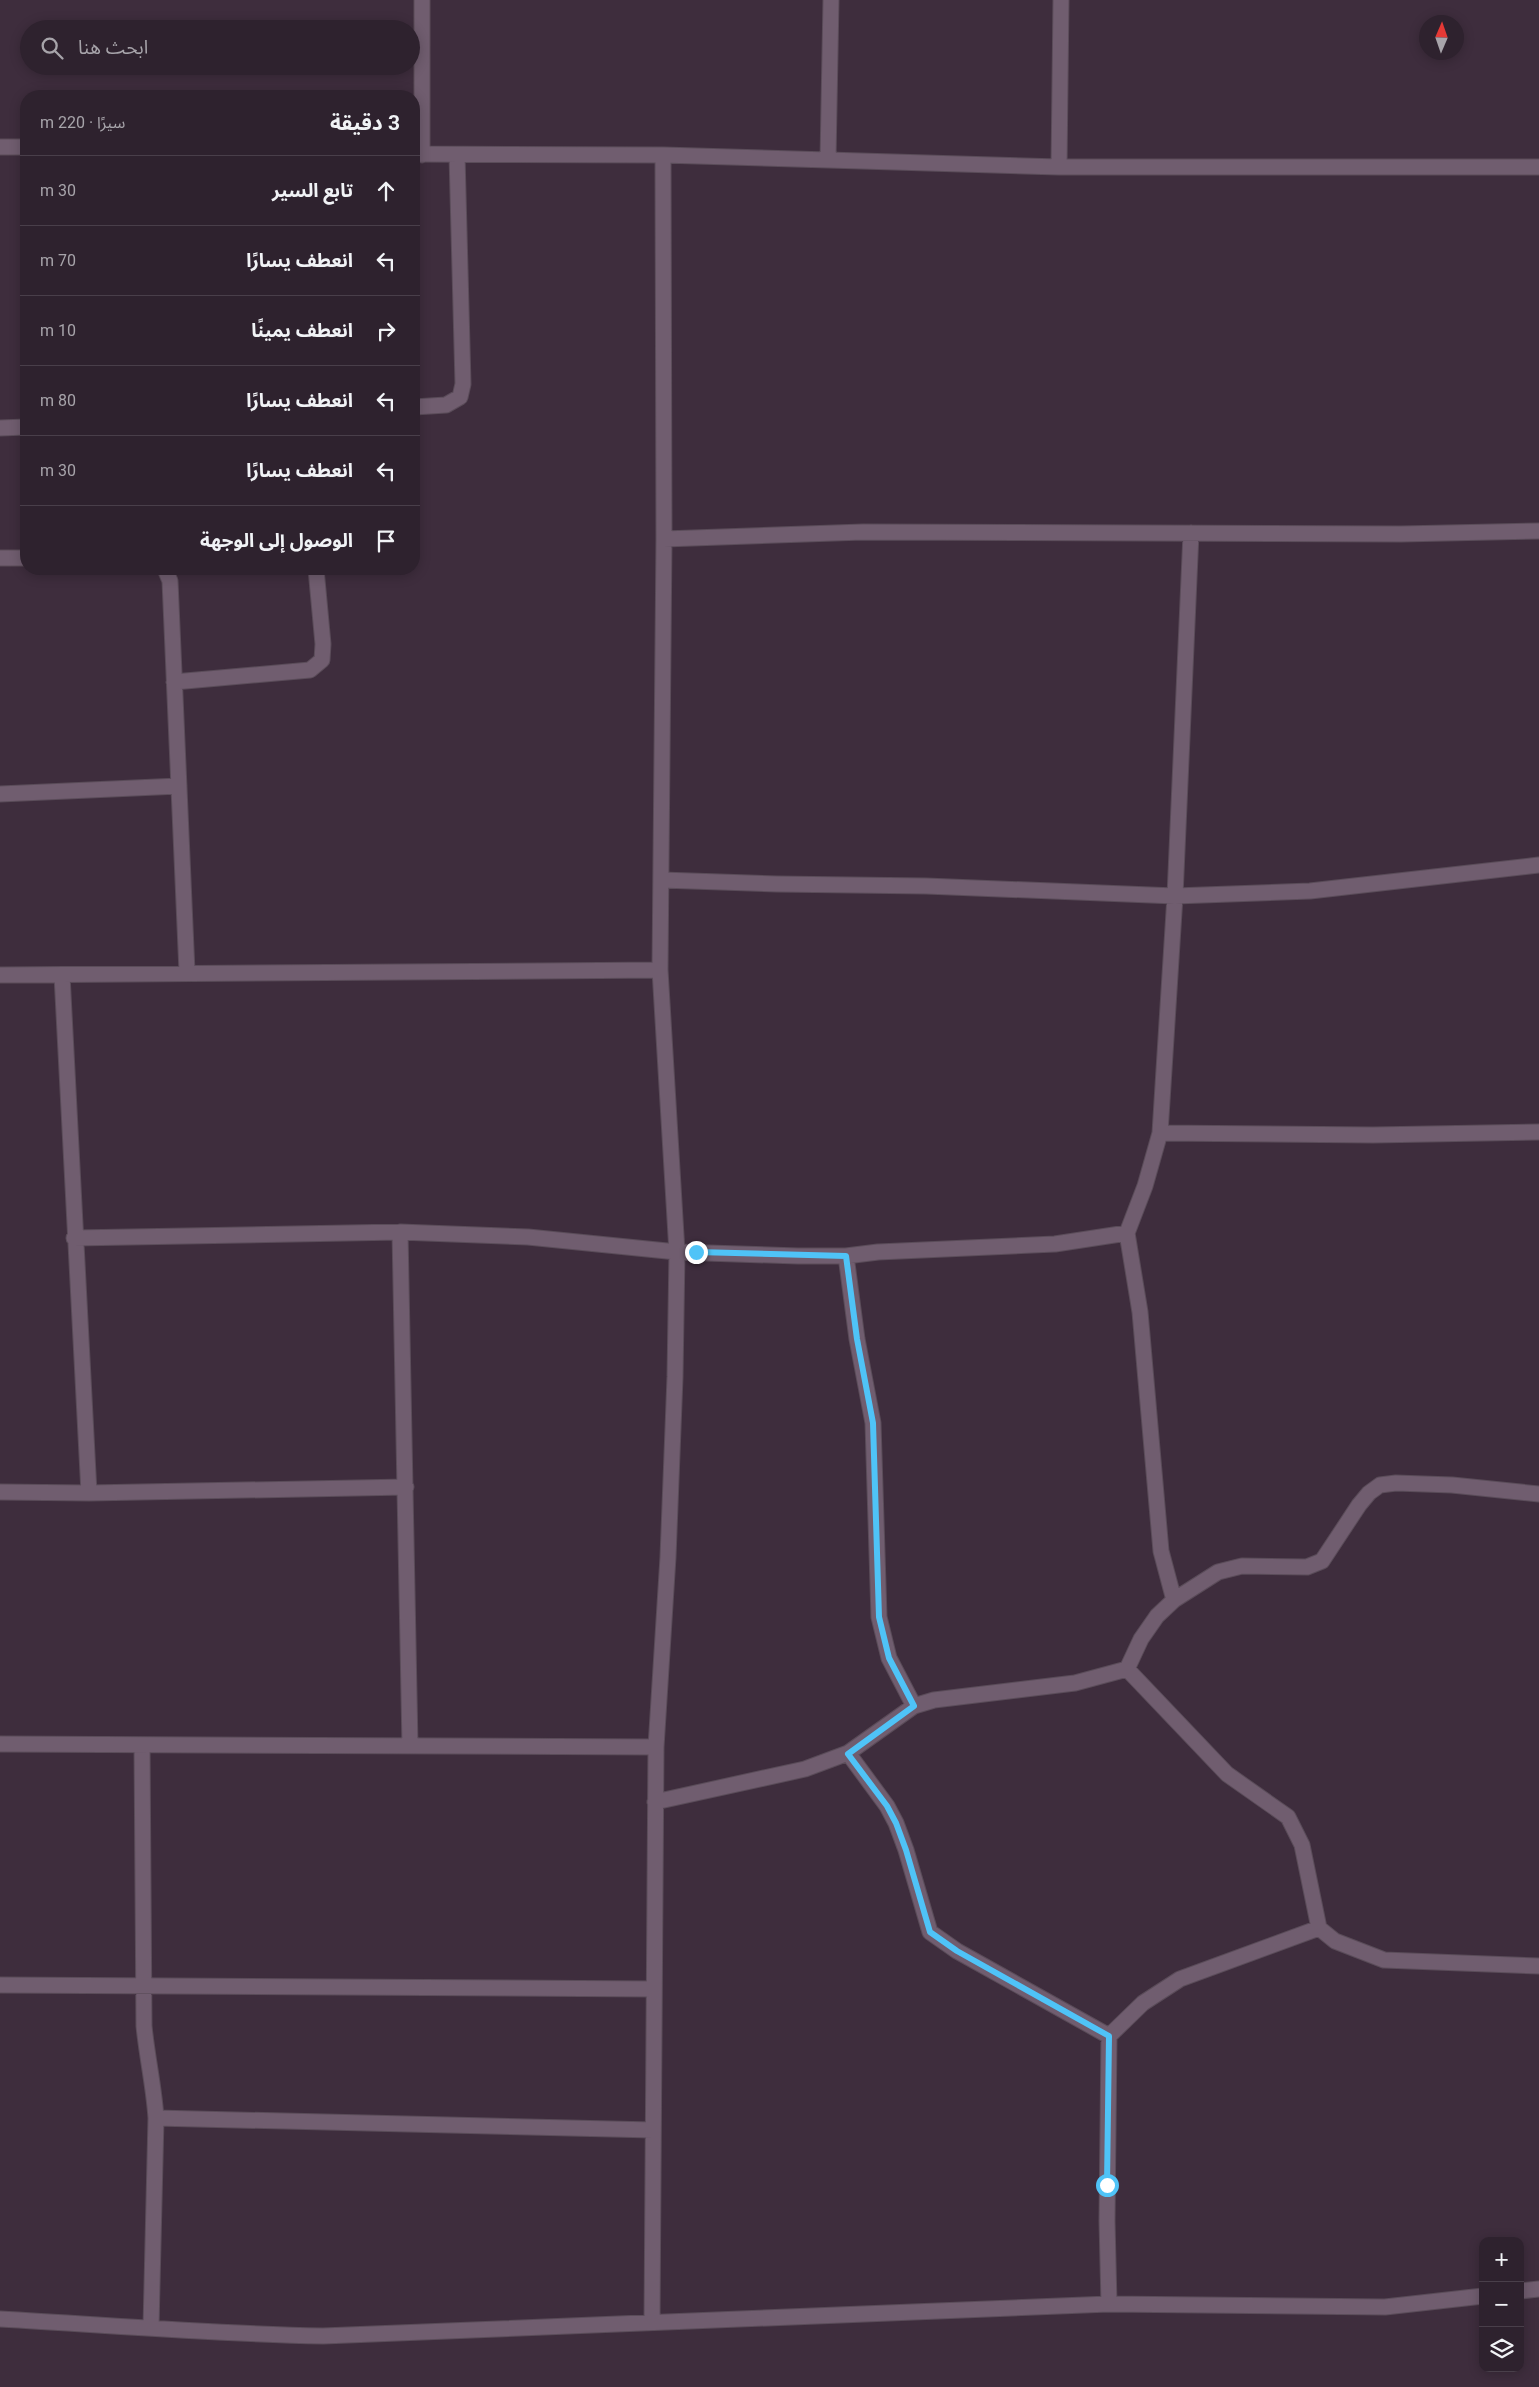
<!DOCTYPE html>
<html lang="ar">
<head>
<meta charset="utf-8">
<style>
  :root { --surface:#2e222e; --page:#3a2f3a; --text:#f1f3f6; --muted:#a7a4aa; --line:#493f4a }
  body { margin:0; font-family:Roboto,"Noto Sans Arabic",sans-serif; background:var(--page); color:var(--text); direction:rtl }
  .controls { position:absolute; right:15px; bottom:15px; display:grid; overflow:hidden; border-radius:10px; box-shadow:0 2px 12px #0003 }
  .controls button { width:45px; height:45px; display:grid; place-items:center; padding:0; border:0; border-bottom:1px solid var(--line); background:var(--surface); color:var(--text); font:25px sans-serif }
  .compass { position:absolute; left:1419px; top:15px; width:45px; height:45px; border-radius:50%; background:var(--surface); box-shadow:0 2px 12px #0003; rotate:2deg }
  .stop { position:absolute; width:15px; height:15px; margin:-11px; border:4px solid #4fc3f7; border-radius:50%; background:#fff }
  .stop.end { background:#4fc3f7; border-color:#fff; box-shadow:0 1px 5px #0008 }
  .list { margin:0; padding:0; list-style:none }
  h2 { display:flex; justify-content:space-between; align-items:center; height:65px; margin:0; padding:0 20px; font-size:21px }
  h2 small { font-size:16px; font-weight:400; color:var(--muted) }
  .list li { display:grid; grid-template-columns:32px 1fr auto; gap:15px; align-items:center; box-sizing:border-box; height:70px; padding:0 20px; border-top:1px solid var(--line) }
  .list b { display:block; font-size:19px; white-space:nowrap }
  .list em { font-size:16px; font-style:normal; color:var(--muted) }
  .icon { flex:none; width:28px; height:28px; fill:none; stroke:currentColor; stroke-width:2; stroke-linecap:round; stroke-linejoin:round }
  .map { position:relative; flex:none; width:1539px; height:2387px; overflow:hidden; direction:ltr }
  .search { position:absolute; background:var(--surface); box-shadow:0 2px 12px #0003; left:20px; top:20px; width:400px; height:55px; display:flex; align-items:center; gap:12px; box-sizing:border-box; padding:0 18px; border-radius:28px; color:var(--muted); font-size:19px }
  .panel { position:absolute; background:var(--surface); box-shadow:0 2px 12px #0003; left:20px; top:90px; width:400px; height:485px; border-radius:20px; direction:rtl }
  .map>svg:first-child { display:block }
  .lines { fill:none; stroke-linecap:round; stroke-linejoin:round }
  .minor-casing { stroke:#5a4c59; stroke-width:17 }
  .minor { stroke:#705d6f; stroke-width:15 }
  .route { stroke:#4fc3f7; stroke-width:6 }
</style>
</head>
<body>
<div class="map">
<svg width="1539" height="2387" viewBox="0 0 1539 2387">
  <rect width="100%" height="100%" fill="#3e2d3d"/>
  <g class="lines">
    <defs>
      <path id="minor" d="M 422,0 L 422,155
        M 0,147 L 26,147
        M 414,154 L 663,155 L 1059,167 L 1539,167
        M 828,159 L 831,0
        M 1059,167 L 1061,0
        M 414,407 L 446,405 L 460,397 L 463,384 L 457,155
        M 0,428 L 26,427
        M 664,539 L 863,532 L 1401,534 L 1539,531
        M 0,558 L 26,558
        M 165,569 L 170,581 L 187,972
        M 174,682 L 310,670 L 322,660 L 323,644 L 316,569
        M 0,794 L 179,786
        M 662,880 L 777,884 L 926,886 L 1175,896 L 1310,891 L 1539,865
        M 0,975 L 660,970
        M 62,975 L 89,1493
        M 1160,1133 L 1373,1135 L 1539,1132
        M 400,1232 L 410,1746
        M 74,1238 L 400,1232 L 528,1237 L 677,1252 L 798,1256 L 846,1256 L 878,1252 L 1055,1244 L 1127,1233
        M 846,1256 L 857,1339 L 873,1423 L 879,1617 L 889,1658 L 914,1706
        M 0,1492 L 89,1493 L 406,1487
        M 1174,1600 L 1161,1551 L 1140,1312 L 1127,1233 L 1145,1186 L 1160,1133 L 1175,896 L 1191,533
        M 1127,1669 L 1227,1774 L 1288,1817 L 1302,1845 L 1319,1928 L 1335,1941 L 1384,1960 L 1539,1966
        M 0,1744 L 656,1747
        M 142,1745 L 144,2026 C 147,2057 154,2087 156,2118 L 151,2327
        M 848,1753 L 887,1806 L 896,1823 L 906,1850 L 930,1932 L 957,1951 L 1109,2036
        M 655,1802 L 805,1769 L 848,1753 L 914,1706 L 934,1700 L 1075,1683 L 1127,1669 L 1141,1639 L 1157,1616 L 1174,1600 L 1218,1572 L 1242,1566 L 1307,1567 L 1322,1561 L 1359,1505 L 1369,1493 L 1380,1485 L 1396,1483 L 1452,1485 L 1539,1494
        M 0,1985 L 654,1989
        M 156,2118 L 653,2130
        M 1520,2291 L 1539,2289
        M 1109,2304 L 1107,2221 L 1109,2036 L 1143,2003 L 1180,1979 L 1319,1928
        M 0,2319 C 108,2325 215,2334 323,2336 L 1109,2304 L 1385,2307 L 1483,2296
        M 652,2322 L 656,1747 L 668,1557 L 675,1377 L 677,1252 L 660,970 L 664,539 L 663,155"/>
    </defs>
    <use href="#minor" class="minor-casing"/>
    <use href="#minor" class="minor"/>
  </g>
  <g class="lines">
    <path class="route" d="M 696,1252 L 846,1256 L 857,1339 L 873,1423 L 879,1617 L 889,1658 L 914,1706 L 848,1754 L 887,1806 L 896,1823 L 906,1850 L 930,1932 L 957,1951 L 1109,2036 L 1107,2185"/>
  </g>
</svg>
<div class="controls">
<button>+</button>
<button>−</button>
<button><svg class="icon" aria-label="layers" viewBox="0 0 24 24"><path d="M12 4l9 5-9 5-9-5zM3 14l9 5 9-5"/></svg></button>
</div>
<svg class="compass" viewBox="-18 -18 36 36"><path d="M0-13l5 13h-10z" fill="#e53935"/><path d="M0 13l5-13h-10z" fill="#a7a4aa"/></svg>
<div class="stop" style="left:1107px;top:2185px"></div>
<div class="stop end" style="left:696px;top:1252px"></div>
<div class="search"><svg class="icon" aria-label="search" viewBox="0 0 24 24"><circle cx="10" cy="10" r="6"/><path d="M15 15l6 6"/></svg>ابحث هنا</div>
<section class="panel">
<h2>3 دقيقة<small>سيرًا · 220 m</small></h2>
<ul class="list">
<li><svg class="icon" aria-label="ahead" viewBox="0 0 24 24"><path d="M12 20V5M6 11l6-6 6 6"/></svg><div><b>تابع السير</b></div><em>30 m</em></li>
<li><svg class="icon" aria-label="left" viewBox="0 0 24 24"><path d="M17 20v-9H6M10 6l-5 5 5 5"/></svg><div><b>انعطف يسارًا</b></div><em>70 m</em></li>
<li><svg class="icon" aria-label="right" viewBox="0 0 24 24"><path d="M7 20v-9h11M14 6l5 5-5 5"/></svg><div><b>انعطف يمينًا</b></div><em>10 m</em></li>
<li><svg class="icon" aria-label="left" viewBox="0 0 24 24"><path d="M17 20v-9H6M10 6l-5 5 5 5"/></svg><div><b>انعطف يسارًا</b></div><em>80 m</em></li>
<li><svg class="icon" aria-label="left" viewBox="0 0 24 24"><path d="M17 20v-9H6M10 6l-5 5 5 5"/></svg><div><b>انعطف يسارًا</b></div><em>30 m</em></li>
<li><svg class="icon" aria-label="arrive" viewBox="0 0 24 24"><path d="M6 21V4h12l-3 4 3 4H6"/></svg><div><b>الوصول إلى الوجهة</b></div></li>
</ul>
</section>
</div>
</body>
</html>
